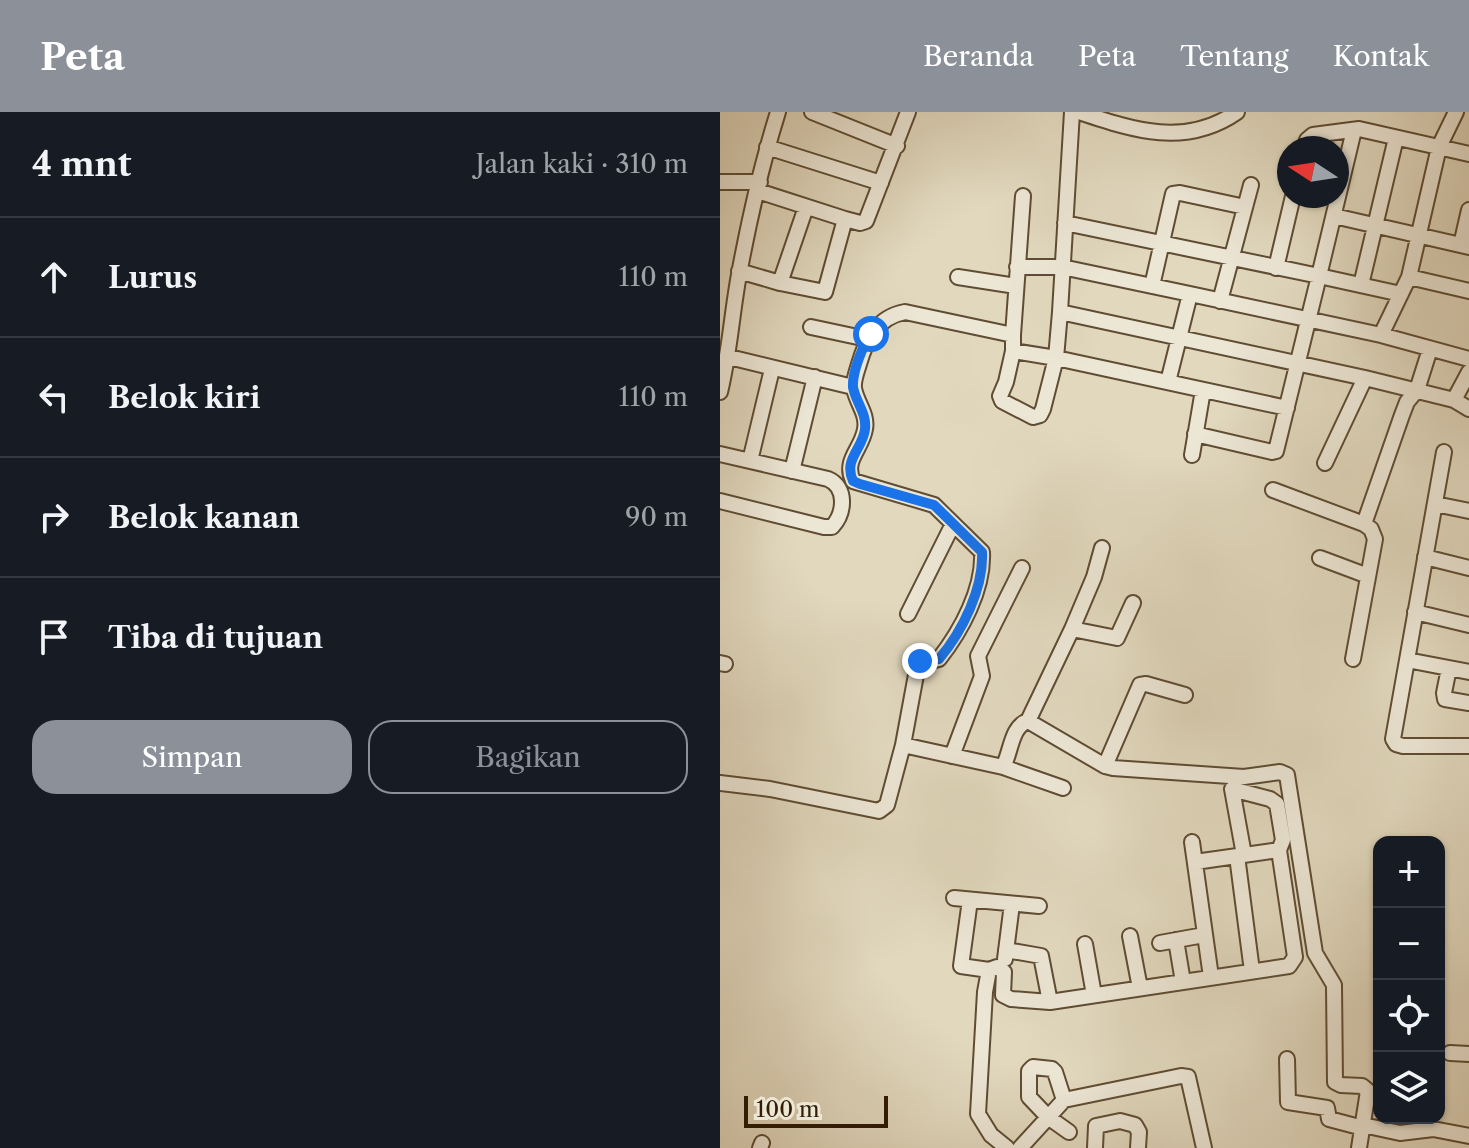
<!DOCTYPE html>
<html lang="id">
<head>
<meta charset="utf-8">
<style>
  :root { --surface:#171b24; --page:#242831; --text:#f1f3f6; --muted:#9ea1a6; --line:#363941; --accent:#8c9099 }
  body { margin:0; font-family:"Libre Caslon Text",serif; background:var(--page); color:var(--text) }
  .controls { position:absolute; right:24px; bottom:24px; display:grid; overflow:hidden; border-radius:16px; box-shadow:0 2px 6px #0004 }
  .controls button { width:72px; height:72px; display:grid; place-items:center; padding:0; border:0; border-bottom:2px solid var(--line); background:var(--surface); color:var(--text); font:40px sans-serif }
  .compass { position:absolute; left:557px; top:24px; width:72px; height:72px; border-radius:50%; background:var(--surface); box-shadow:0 2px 6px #0004; rotate:282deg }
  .scale { position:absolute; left:24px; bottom:20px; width:144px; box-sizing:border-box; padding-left:8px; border:4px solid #341d04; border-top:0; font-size:22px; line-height:28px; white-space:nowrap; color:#341d04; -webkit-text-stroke:6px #ece6d5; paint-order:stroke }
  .stop { position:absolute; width:24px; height:24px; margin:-18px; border:6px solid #1a73e8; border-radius:50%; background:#fff }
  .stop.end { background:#1a73e8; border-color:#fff; box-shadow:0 2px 8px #0008 }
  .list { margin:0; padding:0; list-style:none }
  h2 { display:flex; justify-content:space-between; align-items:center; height:104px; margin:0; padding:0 32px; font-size:34px }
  h2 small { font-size:26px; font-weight:400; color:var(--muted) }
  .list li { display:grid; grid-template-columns:52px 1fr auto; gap:24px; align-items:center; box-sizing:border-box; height:120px; padding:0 32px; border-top:2px solid var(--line) }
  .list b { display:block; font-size:30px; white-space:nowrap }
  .list em { font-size:26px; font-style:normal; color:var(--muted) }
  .actions { display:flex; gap:16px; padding:24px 32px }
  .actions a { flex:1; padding:18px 0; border:2px solid var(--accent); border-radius:24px; text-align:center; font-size:28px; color:var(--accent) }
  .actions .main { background:var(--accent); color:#fff }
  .icon { flex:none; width:44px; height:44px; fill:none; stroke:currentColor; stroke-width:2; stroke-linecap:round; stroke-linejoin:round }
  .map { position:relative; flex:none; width:749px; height:1036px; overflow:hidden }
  header { display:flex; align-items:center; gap:48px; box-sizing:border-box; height:112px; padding:0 40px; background:var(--accent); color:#fff }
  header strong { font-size:38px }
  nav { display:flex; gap:44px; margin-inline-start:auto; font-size:28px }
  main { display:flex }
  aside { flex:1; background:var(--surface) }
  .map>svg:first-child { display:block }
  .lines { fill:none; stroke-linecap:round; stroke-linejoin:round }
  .minor-casing { stroke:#5f4c32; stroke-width:18 }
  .minor { stroke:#ece6d5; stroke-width:14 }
  .route { stroke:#1a73e8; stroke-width:10 }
</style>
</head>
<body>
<header>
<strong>Peta</strong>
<nav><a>Beranda</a><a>Peta</a><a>Tentang</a><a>Kontak</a></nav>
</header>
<main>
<aside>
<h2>4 mnt<small>Jalan kaki · 310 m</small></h2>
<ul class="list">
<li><svg class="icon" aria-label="ahead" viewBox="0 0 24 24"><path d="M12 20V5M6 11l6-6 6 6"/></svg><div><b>Lurus</b></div><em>110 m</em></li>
<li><svg class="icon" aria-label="left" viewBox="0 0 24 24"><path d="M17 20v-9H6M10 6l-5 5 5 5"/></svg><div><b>Belok kiri</b></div><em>110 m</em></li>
<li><svg class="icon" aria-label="right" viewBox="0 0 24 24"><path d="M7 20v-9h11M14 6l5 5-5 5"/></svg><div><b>Belok kanan</b></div><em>90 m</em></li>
<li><svg class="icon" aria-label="arrive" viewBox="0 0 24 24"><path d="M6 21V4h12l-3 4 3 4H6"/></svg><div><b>Tiba di tujuan</b></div></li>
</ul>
<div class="actions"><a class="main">Simpan</a><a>Bagikan</a></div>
</aside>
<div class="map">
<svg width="749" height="1036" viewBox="0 0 749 1036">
  <rect width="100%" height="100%" fill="#e1d8be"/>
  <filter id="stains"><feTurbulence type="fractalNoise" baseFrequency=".0025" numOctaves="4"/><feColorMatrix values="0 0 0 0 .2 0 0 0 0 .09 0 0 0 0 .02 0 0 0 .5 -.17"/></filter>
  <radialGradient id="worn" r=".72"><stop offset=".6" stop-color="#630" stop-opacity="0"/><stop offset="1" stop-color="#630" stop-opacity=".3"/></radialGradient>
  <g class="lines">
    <defs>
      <path id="minor" d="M 92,0 L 177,34
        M 352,0 L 340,200 L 645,266 L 734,288 L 749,297
        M 359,0 C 413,18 465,36 517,0
        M 634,18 L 599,164 L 681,182
        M 47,35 L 161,71
        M 585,36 L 587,28 L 593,23 L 639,17 L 749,42
        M 0,70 L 40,70
        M 38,79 L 125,107
        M 614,104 L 749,135
        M 345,111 L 599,164 L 556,339 L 552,340 L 475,322
        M 741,133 L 749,98
        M 297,155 L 342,155 L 470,182 L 448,270
        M 556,156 L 573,84
        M 19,159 L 60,171 L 86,95
        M 238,165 L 296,174
        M 689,165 L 749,179
        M 60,171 L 105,180 L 125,107 L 140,111 L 146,109 L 188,0
        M 641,173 L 676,26
        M 432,174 L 453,82 L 460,81 L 525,95
        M 470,182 L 661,223 L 749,247
        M 500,189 L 531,73
        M 340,200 L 336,246 L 293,239 L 286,270 L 280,284 L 282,289 L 313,305 L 320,303 L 323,297 L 336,246 L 567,296
        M 91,215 L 147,227
        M 293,223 L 303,84
        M 661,223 L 689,165 L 719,35 L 736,0
        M 293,239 L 293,223 L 185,200 C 157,205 146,228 139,252 C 137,259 133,269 134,276 C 136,290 148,302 145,317 C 142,337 123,348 133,369 L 214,393 L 262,440 C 264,477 241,519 219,547 L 198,552 L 183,633 L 283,655 C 291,641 291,614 308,609 L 385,654 L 393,656 L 524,665 L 560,660 L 567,663 L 595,841 L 614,873 L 615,970 L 621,973 L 642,974 L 648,979 L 639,1036
        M 9,245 L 133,275
        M 0,280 C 10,239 12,198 20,157 C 30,104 42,51 58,0
        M 734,288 L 749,260
        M 724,340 L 673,627 L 676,632 L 683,634 L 749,634
        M 0,342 L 108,367 C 127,375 125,401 112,415 L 104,415 L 0,389
        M 472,343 L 483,278
        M 30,349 L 52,257
        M 605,351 L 645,266
        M 72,359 L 95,265
        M 553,378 L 644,412
        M 715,392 L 749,399
        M 705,445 L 749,456
        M 600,446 L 648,464
        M 695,500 L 749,513
        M 188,502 L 232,414
        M 352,517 L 374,465 L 382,436
        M 633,547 L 655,427 L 651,417 L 644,412 L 682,303 L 687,290 L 697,278 L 710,237
        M 687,548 L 749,560
        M 0,551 L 5,552
        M 729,556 L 724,581 L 725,587 L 749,591
        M 308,609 L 352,517 L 397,526 L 413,491
        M 232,644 L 262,564 L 258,544 L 302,456
        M 385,654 L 420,573 L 426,572 L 465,583
        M 283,655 L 343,676
        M 0,671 L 50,677 L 159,699 L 167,693 L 183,633
        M 472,730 L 491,865
        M 517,744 L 532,859
        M 475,750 L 559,738
        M 234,786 L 319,794
        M 250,788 L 241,854 L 269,858
        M 410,824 L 420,876
        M 456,828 L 463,870
        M 440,831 L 484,823
        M 365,832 L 374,883
        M 286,838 L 321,844 L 330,890
        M 285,847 L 292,792
        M 730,941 L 749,942
        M 567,947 L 568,990 L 607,996 L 609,1007 L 643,1016
        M 344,988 L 335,960 L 332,957 L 313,955 L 309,959 L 309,985 L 328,1005 L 349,1020
        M 643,1013 L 680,1021 L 713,1017 L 749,1024
        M 40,1036 L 42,1031
        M 287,1036 L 271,1023 L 258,1002 L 265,880 L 269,858 L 277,855 L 284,860 L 283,883 L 291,887 L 330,890 L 569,854 L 575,845 L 559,738 L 563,728 L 557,692 L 550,687 L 512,677 L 524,743
        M 300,1036 L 344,988 L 461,964 L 468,965 L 484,1036
        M 375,1036 L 376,1014 L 400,1009 L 415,1013 L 419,1020 L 418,1036"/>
    </defs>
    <use href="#minor" class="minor-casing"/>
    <use href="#minor" class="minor"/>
  </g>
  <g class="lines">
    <path class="route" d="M 151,222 C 143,233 132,260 133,275 C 135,289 147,301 145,317 C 143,337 123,347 133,369 L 140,372 L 214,393 L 262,440 C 264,476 242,520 219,547 L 200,549"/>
  </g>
  <rect width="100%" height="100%" filter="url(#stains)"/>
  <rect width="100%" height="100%" fill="url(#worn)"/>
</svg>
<div class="controls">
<button>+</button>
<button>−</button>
<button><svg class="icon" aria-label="locate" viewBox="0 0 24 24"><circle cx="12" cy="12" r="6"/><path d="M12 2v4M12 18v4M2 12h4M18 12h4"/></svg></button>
<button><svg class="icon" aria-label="layers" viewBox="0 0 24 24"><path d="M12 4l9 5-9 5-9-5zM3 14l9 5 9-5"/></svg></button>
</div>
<svg class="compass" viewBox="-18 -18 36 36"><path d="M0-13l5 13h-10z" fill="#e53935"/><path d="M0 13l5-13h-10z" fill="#9ea1a6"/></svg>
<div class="scale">100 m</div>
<div class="stop" style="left:151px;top:222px"></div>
<div class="stop end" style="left:200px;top:549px"></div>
</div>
</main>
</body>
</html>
